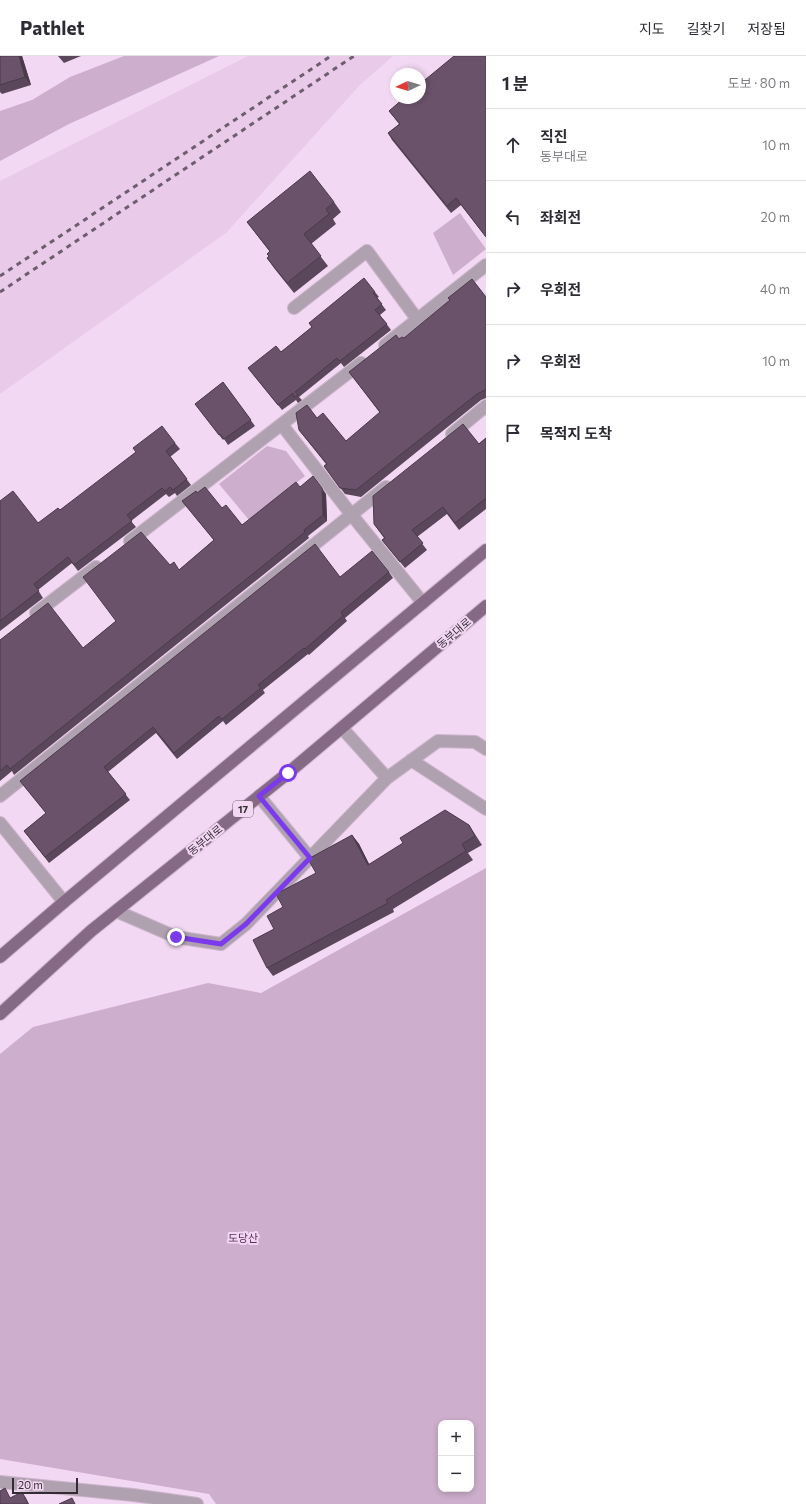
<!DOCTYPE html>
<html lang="ko">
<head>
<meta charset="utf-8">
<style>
  :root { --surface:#fff; --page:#f2f2f3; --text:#2b2b33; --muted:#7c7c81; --line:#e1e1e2 }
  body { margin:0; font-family:Commissioner,"Noto Sans KR",sans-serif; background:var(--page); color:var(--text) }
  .controls { position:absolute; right:12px; bottom:12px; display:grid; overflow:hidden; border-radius:8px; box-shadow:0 2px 6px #0003 }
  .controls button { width:36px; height:36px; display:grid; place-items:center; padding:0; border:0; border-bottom:1px solid var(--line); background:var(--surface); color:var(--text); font:20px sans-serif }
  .compass { position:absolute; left:390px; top:12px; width:36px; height:36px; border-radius:50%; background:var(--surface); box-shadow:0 2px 6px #0003; rotate:266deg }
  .scale { position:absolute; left:12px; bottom:10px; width:66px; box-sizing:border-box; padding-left:4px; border:2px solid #352b35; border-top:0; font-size:11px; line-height:14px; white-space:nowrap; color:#352b35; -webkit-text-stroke:3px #f3d8f3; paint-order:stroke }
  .stop { position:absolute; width:12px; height:12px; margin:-9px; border:3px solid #7c3aed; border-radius:50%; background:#fff }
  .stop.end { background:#7c3aed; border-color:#fff; box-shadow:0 1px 4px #0008 }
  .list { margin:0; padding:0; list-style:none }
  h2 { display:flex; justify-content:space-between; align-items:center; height:52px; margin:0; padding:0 16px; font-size:17px }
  h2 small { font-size:13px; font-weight:400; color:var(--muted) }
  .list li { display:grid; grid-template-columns:26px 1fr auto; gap:12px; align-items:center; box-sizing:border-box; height:72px; padding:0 16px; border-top:1px solid var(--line) }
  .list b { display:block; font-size:15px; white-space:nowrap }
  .list p { margin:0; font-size:13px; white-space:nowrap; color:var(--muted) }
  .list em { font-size:13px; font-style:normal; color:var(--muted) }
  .icon { flex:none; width:22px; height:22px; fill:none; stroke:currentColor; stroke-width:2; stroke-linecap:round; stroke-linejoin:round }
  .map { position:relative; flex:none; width:486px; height:1448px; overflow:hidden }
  header { display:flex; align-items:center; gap:24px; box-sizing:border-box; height:56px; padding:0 20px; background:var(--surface); border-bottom:1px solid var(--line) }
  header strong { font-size:19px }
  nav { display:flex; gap:22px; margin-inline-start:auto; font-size:14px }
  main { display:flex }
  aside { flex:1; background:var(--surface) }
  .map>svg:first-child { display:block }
  .built { fill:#eacae9 }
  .green { fill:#cdaecc; fill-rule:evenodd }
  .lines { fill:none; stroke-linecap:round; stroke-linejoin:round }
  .minor-casing { stroke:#cdb5cd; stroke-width:14 }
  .major-casing { stroke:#cdb5cd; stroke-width:14 }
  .minor { stroke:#b0a1b0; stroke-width:12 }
  .major { stroke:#866a85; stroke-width:12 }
  .rail { stroke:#6d5e6d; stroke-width:3; stroke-dasharray:5 5; stroke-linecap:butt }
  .wall { fill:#5b475b }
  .shaded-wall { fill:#4a3a4a }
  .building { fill:#6a536a; stroke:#4a3a4a }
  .route { stroke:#7c3aed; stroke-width:5 }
  .labels { text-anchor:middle; stroke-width:4; stroke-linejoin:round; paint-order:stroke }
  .shield { fill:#f3d8f3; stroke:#6e5f6e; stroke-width:1 }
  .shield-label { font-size:10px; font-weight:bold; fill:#352b35 }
  .street-label { font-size:11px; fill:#352b35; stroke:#f3d8f3 }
  .park-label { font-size:11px; fill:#592d59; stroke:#f3d8f3 }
</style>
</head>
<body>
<header>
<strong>Pathlet</strong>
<nav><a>지도</a><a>길찾기</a><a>저장됨</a></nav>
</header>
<main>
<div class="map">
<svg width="486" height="1448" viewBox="0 0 486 1448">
  <rect width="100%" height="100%" fill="#f3d8f3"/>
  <path class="built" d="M 248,0 L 393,0 L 360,29 L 226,177 L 0,338 L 0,125 Z"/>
  <path class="green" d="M 124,0 L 219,0 L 69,68 L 0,105 L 0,55 L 32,44 L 70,21 Z
    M 460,157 L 486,193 L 453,219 L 433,177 Z
    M 267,390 L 286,395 L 305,420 L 249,464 L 219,428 Z
    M 486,812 L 486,1448 L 216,1448 L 209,1438 L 0,1403 L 0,998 L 33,971 L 208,927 L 261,937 ZM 441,1367 L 471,1367 L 471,1433 L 441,1433 Z"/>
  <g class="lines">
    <defs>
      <path id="minor" d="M 294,252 L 367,195 L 417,263
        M 385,289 L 486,209
        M 282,369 L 351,458 L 423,547
        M 452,378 L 486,350
        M 130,485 L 361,307
        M 36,557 L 96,511
        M 342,672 L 387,722
        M 411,704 L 486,753
        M 0,740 L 386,431
        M 259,740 L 310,802
        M 0,767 L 64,846
        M 116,855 L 176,881 L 221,888 L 246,868 L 387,722 L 438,685 L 475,686 L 486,693
        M 0,1426 L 133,1439 L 197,1448"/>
      <path id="major" d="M 0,901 L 64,846 L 486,494
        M 0,958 L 91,875 L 288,717 L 486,550"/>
    </defs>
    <use href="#minor" class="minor-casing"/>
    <use href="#major" class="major-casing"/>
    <use href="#minor" class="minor"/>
    <use href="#major" class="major"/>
    <path class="rail" d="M 0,220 L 331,0
      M 0,236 L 354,0"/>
  </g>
  <path class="wall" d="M 0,0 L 22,0 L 31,29 L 2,38 L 0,36 Z
    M 58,0 L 81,0 L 64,7 Z
    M 486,0 L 486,181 L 461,149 L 451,157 L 392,84 L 388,77 L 399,68 L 389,55 Z
    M 334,146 L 341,156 L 333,163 L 336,168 L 311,188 L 328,210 L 294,237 L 274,212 L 267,202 L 269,201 L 270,196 L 247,166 Z
    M 375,236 L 379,241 L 377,242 L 386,254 L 380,259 L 391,274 L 344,311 L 341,307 L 299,341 L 302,344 L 298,347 L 296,344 L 282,354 L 248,312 L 281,296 L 312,271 L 309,267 Z
    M 486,241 L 486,342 L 481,344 L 361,441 L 345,438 L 324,410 L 326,408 L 299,374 L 317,362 L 346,385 L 380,357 L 349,316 L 399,283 L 404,282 Z
    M 223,326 L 255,370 L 228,389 L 224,383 L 223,384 L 195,348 Z
    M 486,382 L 486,453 L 459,474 L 447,458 L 417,481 L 427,494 L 405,512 L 382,484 L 384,482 L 374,468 Z
    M 175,387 L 180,393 L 170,401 L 191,429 L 177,440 L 175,437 L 169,441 L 166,438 L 131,465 L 136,471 L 78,515 L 72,507 L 38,534 L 43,542 L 0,575 L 0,445 L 38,467 Z
    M 300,431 L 326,438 L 327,465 L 308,480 L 309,482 L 14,719 L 12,715 L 0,725 L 0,584 L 83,592 L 116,565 L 170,509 L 179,514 L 214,484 L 182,445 L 197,437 L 222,452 L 242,469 Z
    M 389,516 L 393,522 L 345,562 L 347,565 L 309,599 L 308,598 L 263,634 L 265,637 L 226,669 L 223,665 L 177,703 L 156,677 L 108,716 L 130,744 L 49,807 L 28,780 L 24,775 L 46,757 L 20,725 L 340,521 Z
    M 469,769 L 482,789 L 468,797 L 473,804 L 393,853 L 394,856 L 273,920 L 267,912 L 283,851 L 352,779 L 359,788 L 369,808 Z"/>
  <path class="shaded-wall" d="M 19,0 L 22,0 L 31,29 L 25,21 Z
    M 322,432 L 326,438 L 327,465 L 323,459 Z
    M 352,779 L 359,788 L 374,818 L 368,809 Z
    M 22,1436 L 26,1442 L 29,1448 L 28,1448 Z"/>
  <path class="building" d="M 0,0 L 19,0 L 25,21 L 0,29 Z
    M 454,0 L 486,0 L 486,181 L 456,142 L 447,150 L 388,77 L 400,68 L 389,55 L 404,42 L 420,42 L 420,28 Z
    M 310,115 L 334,146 L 326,153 L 329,158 L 304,178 L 321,200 L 287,227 L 267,202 L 269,200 L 267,198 L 270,195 L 247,166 Z
    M 364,222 L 375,236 L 373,237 L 382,248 L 375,254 L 387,268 L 340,305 L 337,302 L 295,336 L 298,339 L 294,341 L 293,337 L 278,349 L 248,312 L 276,290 L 281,296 L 312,271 L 309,267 Z
    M 472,223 L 486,241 L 486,335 L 485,334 L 477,338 L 356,434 L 340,432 L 324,410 L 327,408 L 299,374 L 296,357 L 307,349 L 317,362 L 323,357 L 346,385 L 380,356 L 349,316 L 396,279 L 399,283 L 402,281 L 404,282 L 450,244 L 448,242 Z
    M 223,326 L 251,364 L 224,383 L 220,378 L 219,379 L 195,348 Z
    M 463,368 L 479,388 L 486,382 L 486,442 L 455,467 L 443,451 L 412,474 L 423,487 L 400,506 L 382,484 L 385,482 L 374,468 L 373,440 Z
    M 162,370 L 175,387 L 166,395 L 187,423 L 173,434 L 170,431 L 165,435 L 162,432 L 127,459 L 132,465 L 74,509 L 68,501 L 34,528 L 39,535 L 0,565 L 0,445 L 13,435 L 38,467 L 58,452 L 60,454 L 136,396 L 133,392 Z
    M 313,420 L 322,432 L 323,459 L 304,474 L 305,476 L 10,713 L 7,709 L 0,715 L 0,584 L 48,547 L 83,592 L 116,565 L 83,521 L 141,476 L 170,509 L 174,506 L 179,514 L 214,484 L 182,445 L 196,435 L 197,437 L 205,431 L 222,452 L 226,449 L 242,469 L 296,426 L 300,431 Z
    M 315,488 L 340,521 L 372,495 L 389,516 L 341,556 L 343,560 L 305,593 L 304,592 L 258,629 L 261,632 L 222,663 L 219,660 L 174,697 L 153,671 L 104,711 L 126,738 L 45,801 L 24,775 L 46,757 L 20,725 Z
    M 445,754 L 469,769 L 475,780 L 462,788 L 466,795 L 386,844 L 388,847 L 267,912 L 253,884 L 274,873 L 267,860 L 283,851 L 276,838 L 316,817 L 308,803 L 352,779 L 368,809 L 403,787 L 400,782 Z
    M 5,1432 L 10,1442 L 22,1436 L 28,1448 L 0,1448 L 0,1435 Z
    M 72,1442 L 75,1448 L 59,1448 Z"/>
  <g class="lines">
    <path class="route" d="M 176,881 L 221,888 L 246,868 L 310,802 L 259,740 L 288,717"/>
  </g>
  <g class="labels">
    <rect class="shield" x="233" y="745" width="20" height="16" rx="3"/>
    <g class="shield-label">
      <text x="243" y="757">17</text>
    </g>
    <g class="street-label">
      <text transform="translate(454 577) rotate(-40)" y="4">동부대로</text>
      <text transform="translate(205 784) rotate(-39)" y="4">동부대로</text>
    </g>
    <g class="park-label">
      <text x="243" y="1186">도당산</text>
    </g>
  </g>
</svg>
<div class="controls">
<button>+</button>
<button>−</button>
</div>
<svg class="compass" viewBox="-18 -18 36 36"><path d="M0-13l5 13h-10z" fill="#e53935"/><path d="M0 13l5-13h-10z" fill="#7c7c81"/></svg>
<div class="scale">20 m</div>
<div class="stop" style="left:288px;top:717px"></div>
<div class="stop end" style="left:176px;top:881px"></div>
</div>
<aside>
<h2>1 분<small>도보 · 80 m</small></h2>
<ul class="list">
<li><svg class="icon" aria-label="ahead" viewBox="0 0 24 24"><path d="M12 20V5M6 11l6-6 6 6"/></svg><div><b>직진</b><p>동부대로</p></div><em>10 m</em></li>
<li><svg class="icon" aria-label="left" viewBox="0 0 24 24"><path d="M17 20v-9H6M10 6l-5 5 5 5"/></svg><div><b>좌회전</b></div><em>20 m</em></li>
<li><svg class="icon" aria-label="right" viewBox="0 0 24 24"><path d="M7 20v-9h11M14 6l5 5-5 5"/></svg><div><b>우회전</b></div><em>40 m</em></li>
<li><svg class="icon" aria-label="right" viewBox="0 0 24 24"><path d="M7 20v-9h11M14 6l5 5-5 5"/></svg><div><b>우회전</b></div><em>10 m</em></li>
<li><svg class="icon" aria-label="arrive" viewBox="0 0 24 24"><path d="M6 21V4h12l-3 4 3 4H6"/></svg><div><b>목적지 도착</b></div></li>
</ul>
</aside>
</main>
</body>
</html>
